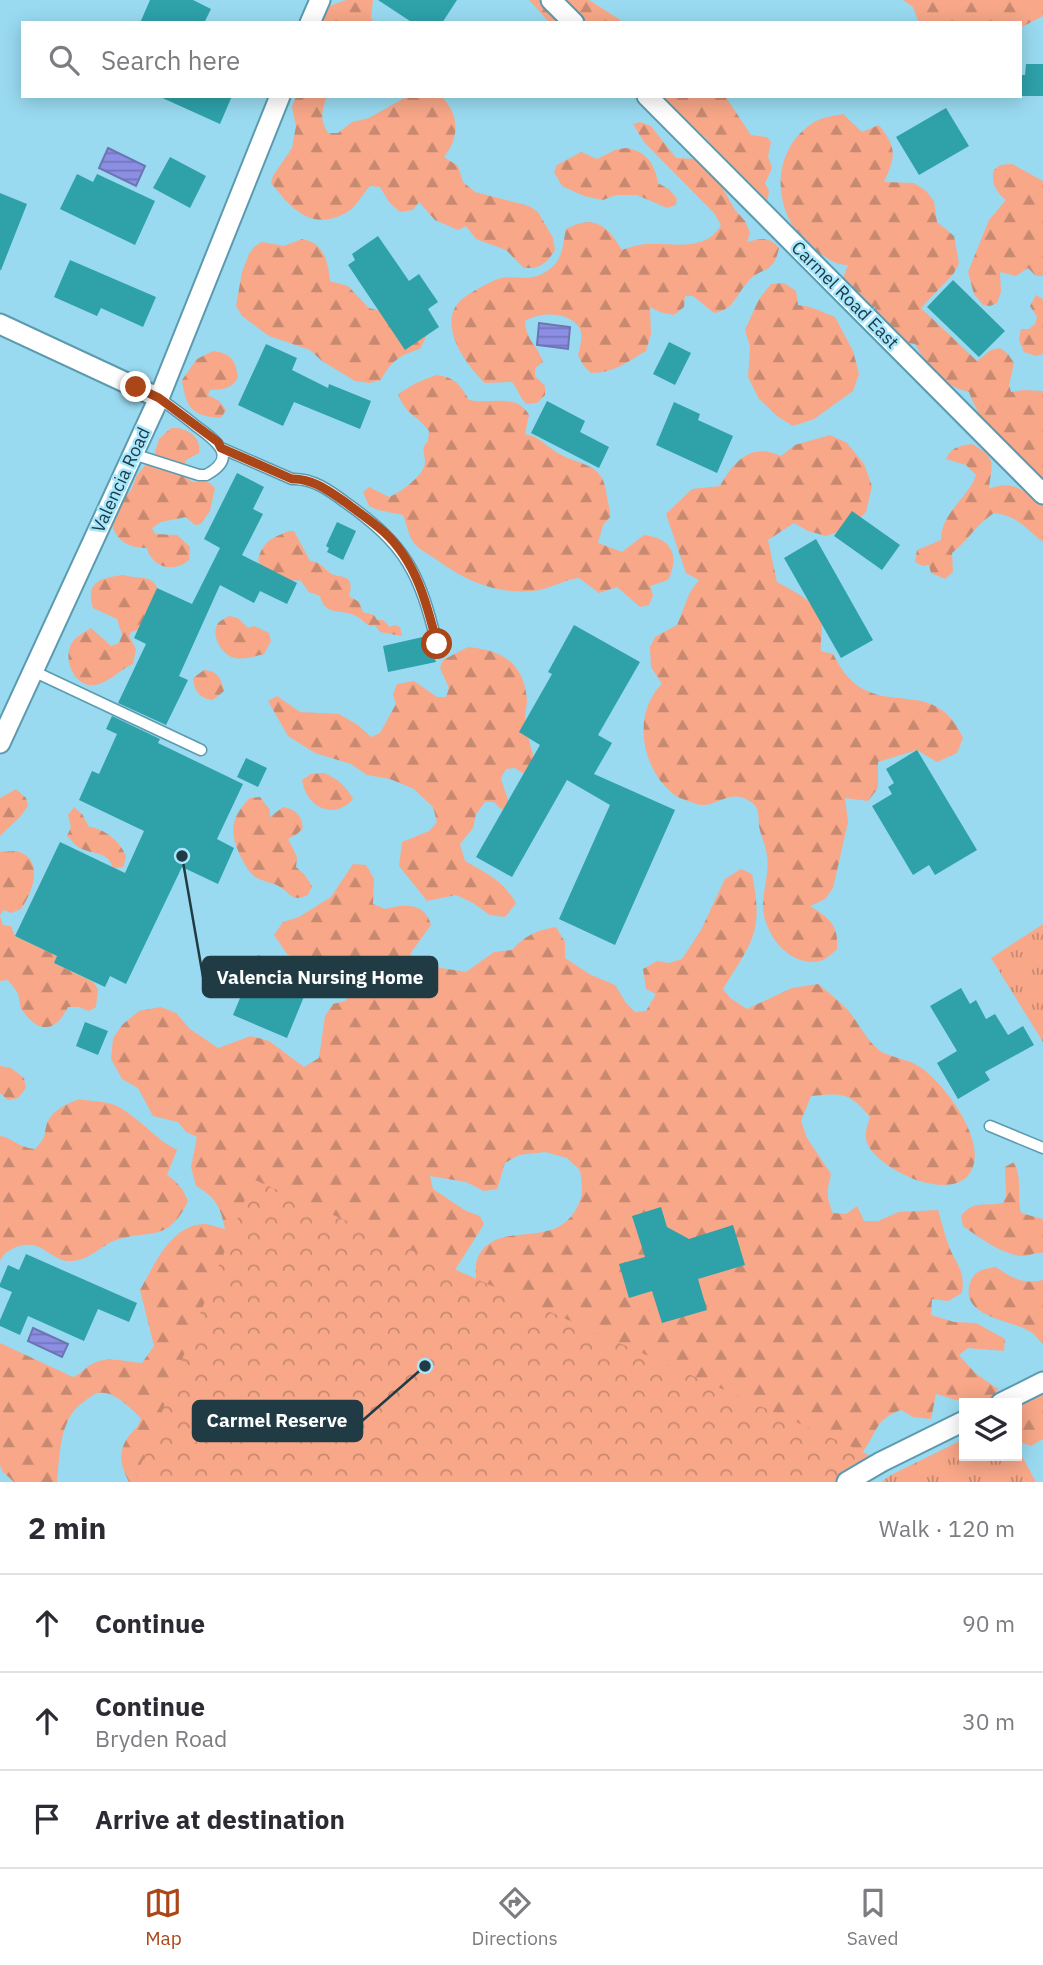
<!DOCTYPE html>
<html lang="en">
<head>
<meta charset="utf-8">
<style>
  :root { --surface:#fff; --page:#f7f7f7; --text:#2b2b33; --muted:#7c7c81; --line:#e1e1e2; --accent:#ab4619 }
  body { margin:0; font-family:"IBM Plex Sans",sans-serif; background:var(--page); color:var(--text) }
  .controls { position:absolute; right:21px; bottom:21px; display:grid; overflow:hidden; border-radius:0px; box-shadow:0 4px 18px #0003 }
  .controls button { width:63px; height:63px; display:grid; place-items:center; padding:0; border:0; border-bottom:2px solid var(--line); background:var(--surface); color:var(--text); font:35px sans-serif }
  .stop { position:absolute; width:21px; height:21px; margin:-16px; border:5px solid #ab4619; border-radius:50%; background:#fff }
  .stop.end { background:#ab4619; border-color:#fff; box-shadow:0 2px 7px #0008 }
  .list { margin:0; padding:0; list-style:none }
  h2 { display:flex; justify-content:space-between; align-items:center; height:91px; margin:0; padding:0 28px; font-size:30px }
  h2 small { font-size:23px; font-weight:400; color:var(--muted) }
  .list li { display:grid; grid-template-columns:46px 1fr auto; gap:21px; align-items:center; box-sizing:border-box; height:98px; padding:0 28px; border-top:2px solid var(--line) }
  .list b { display:block; font-size:26px; white-space:nowrap }
  .list p { margin:0; font-size:23px; white-space:nowrap; color:var(--muted) }
  .list em { font-size:23px; font-style:normal; color:var(--muted) }
  .icon { flex:none; width:38px; height:38px; fill:none; stroke:currentColor; stroke-width:2; stroke-linecap:round; stroke-linejoin:round }
  .map { position:relative; flex:none; width:1043px; height:1482px; overflow:hidden }
  .search { position:absolute; background:var(--surface); box-shadow:0 4px 18px #0003; left:21px; right:21px; top:21px; height:77px; display:flex; align-items:center; gap:18px; box-sizing:border-box; padding:0 24px; border-radius:0px; color:var(--muted); font-size:26px }
  .sheet { height:385px; background:var(--surface) }
  nav { display:flex; justify-content:space-around; align-items:center; box-sizing:border-box; height:98px; border-top:2px solid var(--line); background:var(--surface); font-size:19px; color:var(--muted) }
  nav a { display:grid; justify-items:center; gap:4px }
  nav .on { color:var(--accent) }
  .map>svg:first-child { display:block }
  .grass { fill:url(#grass-tufts) }
  .forest { fill:url(#forest-firs); fill-rule:evenodd }
  .park { fill:url(#park-crowns) }
  .water { fill:url(#water-rules); stroke:#6c75b3; stroke-width:2 }
  .building { fill:#2ea1a9 }
  .lines { fill:none; stroke-linecap:round; stroke-linejoin:round }
  .lane-casing { stroke:#5b9aaf; stroke-width:13 }
  .street-casing { stroke:#5b9aaf; stroke-width:23 }
  .lane { stroke:#fff; stroke-width:10 }
  .street { stroke:#fff; stroke-width:19 }
  .route { stroke:#ab4619; stroke-width:9 }
  .labels { text-anchor:middle; stroke-width:5; stroke-linejoin:round; paint-order:stroke }
  .street-label { font-size:18px; fill:#213b44; stroke:#a6e7fd }
  .leader { fill:none; stroke:#213b44; stroke-width:2.5 }
  .callout-dot { fill:#213b44; stroke:#a6e7fd; stroke-width:2.5 }
  .callout { fill:#213b44; stroke:#213b44; stroke-width:2.5 }
  .callout-label { font-size:19px; text-anchor:middle; font-weight:bold; fill:#fff }
</style>
</head>
<body>
<div class="map">
<svg width="1043" height="1482" viewBox="0 0 1043 1482">
  <defs>
    <pattern id="grass-tufts" width="24" height="20" patternUnits="userSpaceOnUse" patternTransform="scale(1.75)"><rect width="24" height="20" fill="#f8a788"/><path d="M3 7l-1-3M5 7V3M7 7l1-3M15 17l-1-3M17 17v-4M19 17l1-3" fill="none" stroke="#c88971"/></pattern>
    <pattern id="forest-firs" width="22" height="20" patternUnits="userSpaceOnUse" patternTransform="scale(1.75)"><rect width="22" height="20" fill="#f8a788"/><path d="M5 1l3.5 6h-7zM16 11l3.5 6h-7z" fill="#c88971"/></pattern>
    <pattern id="park-crowns" width="20" height="18" patternUnits="userSpaceOnUse" patternTransform="scale(1.75)"><rect width="20" height="18" fill="#f8a788"/><path d="M2 6a3 3 0 1 1 6 0M12 15a3 3 0 1 1 6 0" fill="none" stroke="#c88971"/></pattern>
    <pattern id="water-rules" width="6" height="5" patternUnits="userSpaceOnUse" patternTransform="scale(1.75)"><rect width="6" height="5" fill="#8c8ee3"/><path d="M0 2.5h6" fill="none" stroke="#7275ba"/></pattern>
  </defs>
  <rect width="100%" height="100%" fill="#99daf0"/>
  <path class="grass" d="M 1043,924 L 1043,1042 L 991,958 Z
    M 964,1439 L 964,1456 L 1017,1456 L 1017,1447 L 1036,1482 L 881,1482 L 891,1475 Z"/>
  <path class="forest" d="M 346,0 L 373,0 L 371,18 L 375,23 L 311,23 L 324,8 Z
    M 529,0 L 589,0 L 625,23 L 550,23 Z
    M 903,0 L 1043,0 L 1043,16 L 1020,28 L 1020,23 L 919,23 L 913,7 Z
    M 296,96 L 327,96 C 322,110 319,120 328,133 L 338,133 L 352,122 L 369,118 L 408,96 L 443,98 C 460,117 459,138 444,157 L 458,166 L 463,182 L 475,192 L 529,206 L 538,212 L 553,238 L 555,250 C 546,264 540,269 524,268 L 506,250 L 476,239 L 466,226 L 458,230 L 435,220 L 419,202 L 413,210 L 400,212 L 389,202 L 380,187 L 370,186 C 363,193 356,207 349,211 C 312,233 293,210 271,183 L 273,176 L 292,148 L 296,126 L 292,107 Z
    M 658,96 L 725,96 L 751,135 L 767,137 L 771,142 L 768,156 L 772,168 L 765,183 L 769,191 L 767,203 L 732,169 L 707,139 Z
    M 843,114 L 862,132 L 879,125 C 897,148 896,156 884,182 L 914,183 L 926,191 L 934,201 L 937,222 L 954,236 L 959,263 L 954,273 L 921,308 L 977,361 L 991,350 L 1000,348 L 1008,354 L 1014,363 L 1009,385 L 1011,392 L 1023,390 L 1043,391 L 1043,481 C 1012,453 984,433 969,392 C 939,384 930,370 915,344 L 903,342 L 878,320 L 875,307 L 867,307 L 847,286 L 843,278 L 848,265 C 835,265 829,259 819,253 C 772,223 765,151 816,121 C 824,117 834,116 843,114 Z
    M 640,122 L 651,126 L 676,158 L 697,159 L 712,169 L 735,210 L 745,221 L 750,233 L 747,242 C 761,238 769,236 779,248 C 773,277 760,265 746,284 C 735,297 733,310 714,313 L 693,296 L 685,296 L 684,307 L 674,315 L 660,312 L 650,307 L 651,334 L 646,351 C 627,362 614,373 591,373 L 583,365 L 578,355 C 580,346 584,335 579,327 C 568,311 539,312 525,321 C 527,343 537,344 543,362 L 535,368 L 535,376 L 545,386 L 545,395 L 537,403 L 526,404 C 520,398 518,389 512,382 L 485,383 C 466,365 435,323 462,299 C 469,293 487,284 495,280 C 513,272 530,286 551,268 C 563,259 563,243 566,229 C 594,214 607,225 622,250 C 633,246 644,243 655,244 C 679,244 707,250 721,225 L 714,213 L 644,142 L 633,124 Z
    M 625,148 C 645,150 655,163 658,183 L 670,190 L 677,199 L 676,205 L 667,208 L 637,195 L 616,195 L 603,200 L 584,196 L 562,186 L 554,172 L 557,165 L 581,152 L 597,159 L 615,150 Z
    M 1012,164 L 1043,181 L 1043,276 L 1036,276 L 1028,268 L 1016,276 L 1000,272 L 1001,292 L 997,303 L 990,306 L 983,305 L 974,294 L 968,272 L 989,220 L 1006,200 C 996,191 992,186 993,171 L 1000,165 Z
    M 302,239 C 324,243 328,261 330,281 L 348,286 L 369,308 L 384,312 L 427,335 L 420,349 C 401,354 390,362 381,380 L 369,383 L 355,381 L 322,361 L 310,350 L 269,336 L 242,316 L 236,306 L 242,272 L 249,254 L 255,246 L 262,242 L 284,246 Z
    M 784,283 L 796,291 L 798,305 L 810,307 L 835,317 L 853,351 L 859,374 L 853,391 L 814,419 L 793,426 L 777,416 L 759,399 L 748,377 L 750,347 L 745,330 L 759,299 L 771,284 Z
    M 1036,295 L 1043,299 L 1043,354 L 1036,356 L 1024,352 L 1019,340 L 1021,329 L 1029,329 L 1035,324 L 1037,317 L 1030,306 Z
    M 213,351 C 231,353 236,361 238,378 C 230,390 223,389 210,390 L 208,395 L 219,401 L 226,410 L 221,418 C 192,416 186,408 182,380 L 197,359 Z
    M 436,375 C 454,377 460,384 469,400 C 490,405 517,392 529,415 L 525,434 C 542,438 544,445 558,453 C 579,466 602,462 606,491 C 607,500 610,507 610,517 L 603,525 L 598,543 L 622,552 L 644,535 C 672,538 680,556 668,580 L 650,586 L 653,595 L 649,605 L 640,607 L 617,587 L 599,593 L 579,578 C 562,580 549,590 532,591 C 495,594 466,581 437,560 C 429,554 417,549 412,540 C 408,533 406,522 403,515 L 378,510 L 369,506 L 363,492 L 369,487 L 389,497 C 400,493 425,475 425,462 C 425,453 420,449 428,441 L 429,431 C 416,414 406,415 398,394 L 416,383 Z
    M 171,428 C 186,427 202,436 199,453 L 186,460 L 181,473 L 192,482 L 208,482 L 215,488 L 210,511 L 201,524 L 195,525 L 186,517 L 161,522 L 152,528 L 155,534 L 177,535 L 190,547 L 189,560 C 174,573 152,568 147,548 C 124,548 112,537 110,514 L 131,490 L 137,475 L 154,455 L 159,439 Z
    M 830,435 L 847,443 L 864,464 L 872,486 L 866,512 L 849,528 L 826,536 L 808,531 L 794,523 L 768,540 L 777,582 C 795,592 822,604 822,628 C 822,636 820,643 821,651 L 833,654 C 838,663 844,674 852,681 C 887,714 937,678 963,738 L 957,753 L 937,762 L 917,750 L 878,762 L 878,788 L 868,801 L 845,798 L 848,822 L 833,888 L 825,899 L 810,906 C 829,918 839,925 837,949 C 832,953 826,960 820,961 C 792,967 769,940 764,915 C 760,898 770,875 767,856 C 766,846 761,836 759,826 C 758,816 760,808 751,802 C 729,786 716,810 696,804 C 689,801 677,798 672,793 C 641,767 632,713 662,684 L 651,667 L 650,647 L 655,637 L 677,625 L 690,592 L 699,580 L 686,573 L 666,514 L 692,489 L 720,486 C 734,461 751,442 781,456 L 795,445 Z
    M 972,444 C 999,459 991,464 989,489 C 1012,479 1025,491 1043,505 L 1043,542 C 1025,528 1018,516 994,513 C 977,524 968,540 952,553 L 953,572 L 945,579 L 931,573 L 929,565 L 923,566 L 915,562 L 917,550 L 941,540 C 941,512 968,499 976,475 L 966,465 L 946,459 C 952,447 959,446 972,444 Z
    M 289,531 L 294,531 L 310,561 C 321,562 322,567 330,573 C 339,579 356,572 349,596 L 359,602 L 363,612 L 374,615 L 377,620 L 383,620 L 390,627 L 394,625 L 400,627 L 402,636 L 380,632 L 375,625 L 370,626 C 365,624 361,618 356,616 C 341,608 325,617 320,596 L 309,592 L 300,580 L 289,581 L 265,573 L 258,560 C 263,541 272,538 289,531 Z
    M 123,575 C 142,580 154,573 160,595 L 143,628 L 131,632 L 129,636 L 136,649 L 133,664 C 120,669 109,683 95,685 C 74,688 61,657 73,641 C 77,636 85,632 91,628 L 111,646 L 119,643 L 122,635 L 117,619 L 93,608 C 85,582 100,578 123,575 Z
    M 229,616 L 238,618 L 248,628 L 254,626 L 269,633 L 271,641 L 264,654 C 255,656 245,660 235,658 C 222,656 209,634 219,622 C 222,620 225,618 229,616 Z
    M 468,647 C 502,650 524,663 527,700 C 527,706 525,711 525,717 C 526,734 533,754 538,771 L 527,776 L 515,768 L 506,769 L 501,778 C 503,788 510,800 510,810 L 501,809 L 494,802 L 485,802 L 476,814 L 473,828 L 460,844 L 465,861 C 488,874 502,880 516,903 L 505,917 L 490,915 L 473,903 L 456,895 L 427,901 L 399,866 L 402,842 L 429,831 L 437,822 L 433,807 L 414,789 L 390,779 L 367,775 L 351,764 L 315,753 L 288,736 L 268,701 L 277,696 L 300,712 L 339,714 L 358,725 L 371,737 L 380,733 L 396,704 L 393,694 L 397,684 L 414,681 L 437,697 L 446,697 L 449,688 L 440,668 L 443,660 Z
    M 204,670 C 218,671 221,678 224,691 L 213,700 C 200,699 194,691 193,678 Z
    M 324,773 C 338,779 346,786 353,799 C 334,821 306,807 302,780 L 311,774 Z
    M 16,789 L 26,798 L 28,806 L 20,817 L 0,836 L 0,798 Z
    M 260,797 L 270,810 L 270,817 L 283,807 C 296,810 301,814 303,828 L 297,834 L 288,839 L 297,857 L 296,867 L 304,874 L 312,886 L 308,895 C 293,902 292,895 280,887 C 273,882 262,882 254,876 C 247,870 243,861 239,853 C 229,830 232,816 250,798 Z
    M 74,807 L 82,814 L 89,827 C 104,828 122,843 126,857 L 123,867 L 113,868 C 108,851 94,855 80,848 C 75,845 71,840 67,836 L 71,827 L 68,815 Z
    M 17,851 C 45,860 33,891 21,909 L 11,913 L 4,910 L 0,915 L 0,852 Z
    M 353,864 L 366,865 L 374,879 L 373,904 L 385,909 C 404,904 425,902 431,925 L 410,954 L 423,965 L 466,972 L 494,952 L 512,950 C 525,936 536,930 556,927 L 565,942 L 565,958 L 589,974 L 615,985 L 626,1003 L 635,1012 L 646,1011 L 656,994 L 646,989 L 643,969 L 657,961 L 669,963 L 682,959 L 701,930 L 725,879 L 741,869 L 752,874 C 764,932 752,942 723,989 L 730,998 L 747,1009 L 792,988 L 818,984 C 828,992 838,1000 847,1009 C 857,1021 867,1041 880,1051 C 892,1058 908,1059 920,1067 C 944,1083 988,1141 971,1171 C 953,1205 878,1170 867,1143 C 864,1134 867,1126 870,1117 C 850,1092 841,1093 811,1096 L 801,1121 L 807,1138 L 831,1174 C 827,1189 826,1199 833,1213 L 846,1214 L 857,1206 L 864,1221 L 878,1221 L 899,1212 L 938,1210 C 942,1223 945,1237 950,1249 C 958,1267 965,1271 962,1293 L 948,1301 L 932,1299 L 931,1315 L 954,1322 L 976,1323 L 1005,1339 L 1004,1351 L 968,1348 L 959,1355 L 975,1373 L 998,1389 L 992,1400 C 974,1408 954,1399 936,1394 L 931,1419 L 913,1417 L 901,1410 C 875,1419 878,1431 864,1450 C 856,1461 829,1474 816,1482 L 129,1482 C 121,1466 117,1453 128,1437 C 134,1430 138,1428 141,1418 C 131,1409 114,1390 99,1393 C 94,1393 89,1398 85,1401 C 59,1417 60,1454 57,1482 L 14,1482 L 2,1471 L 0,1465 L 0,1343 L 73,1377 C 81,1374 85,1368 92,1364 C 108,1355 125,1362 142,1363 L 154,1346 L 140,1290 C 155,1265 169,1226 204,1224 C 210,1224 219,1228 225,1229 C 221,1208 216,1197 196,1186 L 191,1167 L 197,1137 L 186,1132 L 178,1122 L 153,1116 L 138,1088 L 122,1079 L 111,1059 L 113,1038 L 123,1024 L 139,1011 L 161,1007 L 176,1013 L 190,1029 L 218,1048 L 251,1036 L 269,1041 L 304,1067 L 319,1058 L 325,1016 L 333,1004 L 345,1001 L 353,992 L 350,981 L 324,981 L 310,964 L 287,954 L 274,935 L 283,922 L 299,917 L 331,897 ZM 545,1152 L 567,1158 L 580,1170 C 581,1178 583,1190 581,1198 C 561,1257 499,1215 478,1257 C 475,1263 476,1272 476,1279 L 455,1270 L 484,1224 L 480,1216 L 466,1211 L 433,1189 L 430,1176 L 466,1182 L 484,1191 L 497,1189 L 505,1163 L 519,1155 Z
    M 0,916 L 3,925 L 11,926 L 15,936 L 57,956 L 54,963 L 93,982 L 98,989 L 96,1007 L 89,1011 L 79,1007 L 68,1007 C 55,1033 39,1034 22,1010 C 19,1005 20,1000 18,994 C 16,989 11,985 8,980 L 0,981 Z
    M 0,1066 L 11,1068 L 24,1078 L 26,1088 L 18,1098 L 8,1100 L 0,1093 Z
    M 79,1099 C 89,1101 102,1101 112,1104 C 137,1114 153,1138 177,1150 L 167,1175 C 178,1182 183,1189 188,1201 C 168,1243 151,1229 116,1240 C 100,1246 90,1260 72,1261 C 51,1263 43,1237 16,1247 C 9,1250 3,1254 0,1261 L 0,1136 C 13,1138 19,1148 35,1149 C 47,1136 43,1138 47,1123 C 52,1110 67,1104 79,1099 Z
    M 1014,1162 C 1023,1180 1016,1195 1021,1213 L 1043,1219 L 1043,1253 C 1034,1252 1028,1257 1020,1256 C 1000,1253 980,1238 963,1226 L 961,1216 C 975,1199 984,1207 1003,1203 L 1006,1196 L 1005,1167 Z
    M 996,1267 C 1011,1278 1025,1285 1043,1280 L 1043,1344 C 1039,1341 1036,1335 1031,1332 C 1014,1320 959,1318 970,1283 C 974,1270 985,1269 996,1267 Z
    M 1043,1393 L 1043,1439 L 1031,1446 L 1017,1441 L 1017,1403 L 1031,1396 L 1041,1396 Z"/>
  <path class="park" d="M 253,1179 L 863,1452 L 881,1462 L 847,1482 L 134,1482 Z"/>
  <path class="water" d="M 108,148 L 145,166 L 136,186 L 99,168 Z
    M 539,323 L 570,327 L 568,349 L 537,345 Z
    M 33,1328 L 68,1344 L 62,1357 L 28,1341 Z"/>
  <path class="building" d="M 150,0 L 193,0 L 211,9 L 204,23 L 140,23 Z
    M 378,0 L 457,0 L 442,23 L 413,23 Z
    M 1026,64 L 1043,64 L 1043,96 L 1020,96 L 1020,75 L 1025,75 Z
    M 158,96 L 232,96 L 220,124 Z
    M 946,108 L 969,146 L 919,175 L 896,137 Z
    M 170,157 L 206,176 L 190,208 L 153,188 Z
    M 77,174 L 93,182 L 97,174 L 155,201 L 135,245 L 60,209 Z
    M 0,193 L 27,204 L 1,270 L 0,270 Z
    M 378,236 L 409,281 L 419,274 L 438,302 L 428,309 L 439,327 L 405,350 L 348,265 L 355,260 L 352,254 Z
    M 70,260 L 156,297 L 143,327 L 101,308 L 97,316 L 54,297 Z
    M 953,280 L 1005,331 L 979,357 L 927,307 Z
    M 669,342 L 691,353 L 675,385 L 653,374 Z
    M 266,344 L 297,358 L 292,370 L 328,388 L 329,384 L 371,401 L 360,429 L 294,402 L 283,426 L 238,405 Z
    M 547,401 L 585,421 L 580,432 L 609,447 L 599,468 L 531,433 Z
    M 674,402 L 700,414 L 698,420 L 733,436 L 717,473 L 656,445 Z
    M 237,473 L 264,487 L 253,509 L 263,514 L 242,555 L 297,583 L 287,604 L 260,591 L 254,603 L 220,585 L 179,676 L 188,680 L 166,725 L 118,703 L 146,644 L 134,638 L 157,588 L 192,604 L 220,548 L 204,539 Z
    M 852,511 L 900,545 L 882,570 L 834,536 Z
    M 337,522 L 356,531 L 343,560 L 327,552 L 329,548 L 326,546 Z
    M 816,539 L 873,640 L 841,658 L 784,558 Z
    M 574,625 L 640,662 L 598,735 L 612,743 L 594,774 L 675,810 L 615,945 L 559,919 L 610,805 L 567,780 L 512,877 L 476,857 L 540,745 L 519,732 L 552,674 L 548,672 Z
    M 427,636 L 436,662 L 388,672 L 383,646 Z
    M 112,716 L 160,739 L 158,743 L 243,784 L 217,839 L 234,848 L 218,884 L 182,867 L 126,984 L 110,976 L 105,987 L 54,963 L 57,956 L 15,936 L 60,842 L 125,873 L 144,831 L 79,800 L 92,771 L 99,774 L 117,734 L 106,729 Z
    M 917,750 L 977,850 L 935,875 L 929,865 L 913,875 L 872,806 L 892,794 L 888,787 L 894,783 L 886,769 Z
    M 246,758 L 267,768 L 258,787 L 237,777 Z
    M 258,955 L 312,977 L 287,1038 L 233,1015 Z
    M 961,988 L 970,1004 L 976,1000 L 986,1019 L 995,1014 L 1008,1035 L 1023,1026 L 1034,1045 L 985,1072 L 990,1080 L 958,1099 L 937,1063 L 957,1051 L 930,1006 Z
    M 85,1022 L 108,1031 L 98,1055 L 76,1046 Z
    M 661,1207 L 667,1227 L 689,1239 L 733,1225 L 745,1265 L 698,1279 L 707,1310 L 662,1323 L 652,1291 L 629,1298 L 619,1264 L 645,1257 L 632,1216 Z
    M 26,1254 L 137,1303 L 129,1322 L 98,1309 L 84,1341 L 28,1316 L 20,1335 L 0,1326 L 0,1320 L 12,1292 L 0,1287 L 0,1284 L 8,1265 L 19,1270 Z"/>
  <g class="lines">
    <defs>
      <path id="lane" d="M 221,448 L 292,479 C 312,478 329,490 345,502 C 407,546 419,572 437,644
        M 133,454 L 199,475 L 206,475 C 240,457 215,440 196,426 C 184,416 171,407 159,398
        M 33,671 L 201,750
        M 990,1126 L 1043,1148"/>
      <path id="street" d="M 551,0 L 574,23
        M 310,23 L 320,0
        M 647,96 L 1043,494
        M 0,324 L 159,398
        M 0,743 L 159,398 L 280,96
        M 1001,1403 L 1043,1382
        M 847,1482 L 881,1462 L 964,1421"/>
    </defs>
    <use href="#lane" class="lane-casing"/>
    <use href="#street" class="street-casing"/>
    <use href="#lane" class="lane"/>
    <use href="#street" class="street"/>
  </g>
  <g class="lines">
    <path class="route" d="M 136,387 L 159,398 L 218,442 L 221,448 L 292,479 C 312,478 329,491 345,502 C 358,512 372,521 384,532 C 416,561 427,604 437,644"/>
  </g>
  <g class="labels">
    <g class="street-label">
      <text transform="translate(845 295) rotate(45)" y="6">Carmel Road East</text>
      <text transform="translate(121 480) rotate(-65)" y="6">Valencia Road</text>
    </g>
  </g>
  <path class="leader" d="M182 856L203 977M425 1366L362 1421"/>
  <g class="callout-dot">
    <circle cx="182" cy="856" r="7"/>
    <circle cx="425" cy="1366" r="7"/>
  </g>
  <g class="callout">
    <rect x="203" y="957" width="234" height="40" rx="7"/>
    <rect x="193" y="1401" width="169" height="40" rx="7"/>
  </g>
  <g class="callout-label">
    <text x="320" y="984">Valencia Nursing Home</text>
    <text x="277" y="1427">Carmel Reserve</text>
  </g>
</svg>
<div class="controls">
<button><svg class="icon" aria-label="layers" viewBox="0 0 24 24"><path d="M12 4l9 5-9 5-9-5zM3 14l9 5 9-5"/></svg></button>
</div>
<div class="stop" style="left:437px;top:644px"></div>
<div class="stop end" style="left:136px;top:387px"></div>
<div class="search"><svg class="icon" aria-label="search" viewBox="0 0 24 24"><circle cx="10" cy="10" r="6"/><path d="M15 15l6 6"/></svg>Search here</div>
</div>
<section class="sheet">
<h2>2 min<small>Walk · 120 m</small></h2>
<ul class="list">
<li><svg class="icon" aria-label="ahead" viewBox="0 0 24 24"><path d="M12 20V5M6 11l6-6 6 6"/></svg><div><b>Continue</b></div><em>90 m</em></li>
<li><svg class="icon" aria-label="ahead" viewBox="0 0 24 24"><path d="M12 20V5M6 11l6-6 6 6"/></svg><div><b>Continue</b><p>Bryden Road</p></div><em>30 m</em></li>
<li><svg class="icon" aria-label="arrive" viewBox="0 0 24 24"><path d="M6 21V4h12l-3 4 3 4H6"/></svg><div><b>Arrive at destination</b></div></li>
</ul>
</section>
<nav>
<a class="on"><svg class="icon" aria-label="map" viewBox="0 0 24 24"><path d="M3 6l6-2 6 2 6-2v14l-6 2-6-2-6 2zM9 4v14M15 6v14"/></svg>Map</a>
<a><svg class="icon" aria-label="directions" viewBox="0 0 24 24"><path d="M12 3l9 9-9 9-9-9zM9 14v-3h6M13 9l2 2-2 2"/></svg>Directions</a>
<a><svg class="icon" aria-label="saved" viewBox="0 0 24 24"><path d="M7 4h10v16l-5-4-5 4z"/></svg>Saved</a>
</nav>
</body>
</html>
